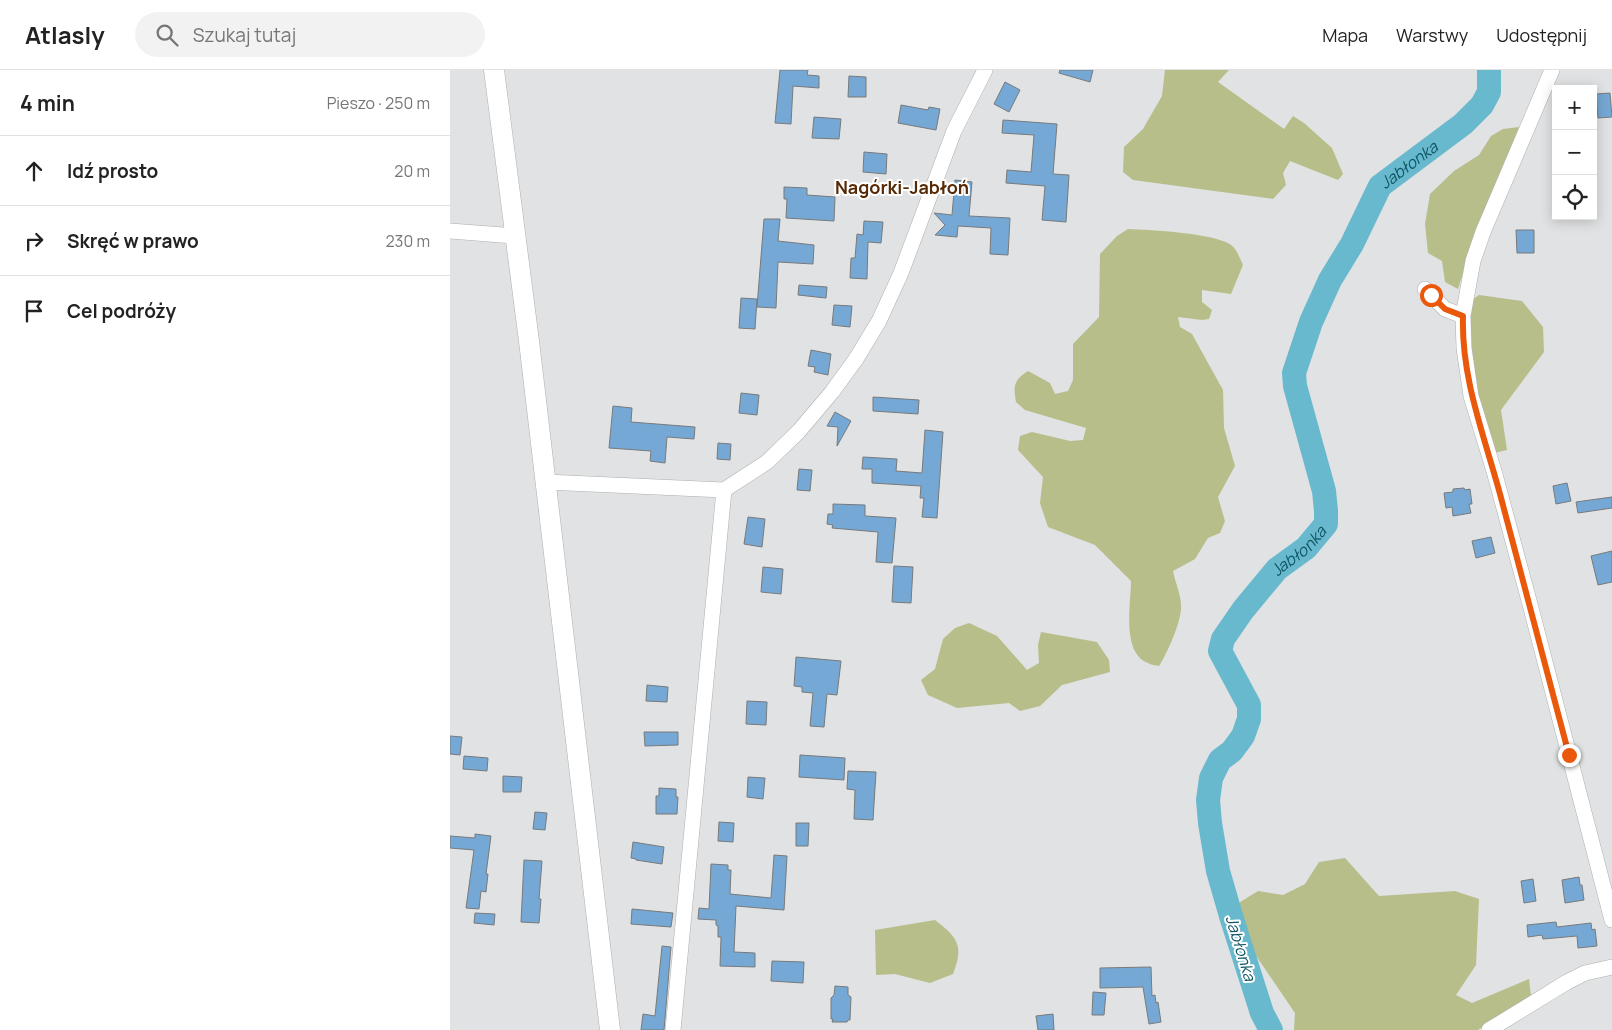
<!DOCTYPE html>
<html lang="pl">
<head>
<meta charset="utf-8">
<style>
  :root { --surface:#fff; --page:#f2f2f2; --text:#222; --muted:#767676; --line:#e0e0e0 }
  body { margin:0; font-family:Manrope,sans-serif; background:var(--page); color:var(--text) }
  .controls { position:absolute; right:15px; top:15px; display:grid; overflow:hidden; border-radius:0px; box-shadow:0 2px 12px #0003 }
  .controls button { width:45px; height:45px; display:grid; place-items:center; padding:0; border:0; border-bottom:1px solid var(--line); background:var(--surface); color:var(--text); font:25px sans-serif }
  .stop { position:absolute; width:15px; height:15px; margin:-11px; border:4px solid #ea580c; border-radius:50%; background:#fff }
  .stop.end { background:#ea580c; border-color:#fff; box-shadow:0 1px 5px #0008 }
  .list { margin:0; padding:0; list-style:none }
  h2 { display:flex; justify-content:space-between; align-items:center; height:65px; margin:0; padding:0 20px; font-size:21px }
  h2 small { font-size:16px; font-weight:400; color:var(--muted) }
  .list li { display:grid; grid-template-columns:32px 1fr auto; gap:15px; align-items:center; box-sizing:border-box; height:70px; padding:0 20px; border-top:1px solid var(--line) }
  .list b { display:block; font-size:19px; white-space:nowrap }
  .list em { font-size:16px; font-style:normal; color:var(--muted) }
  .icon { flex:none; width:28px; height:28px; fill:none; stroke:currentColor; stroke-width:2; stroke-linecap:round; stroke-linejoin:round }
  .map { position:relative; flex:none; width:1162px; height:960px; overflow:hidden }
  header { display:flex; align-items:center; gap:30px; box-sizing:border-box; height:70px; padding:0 25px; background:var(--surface); border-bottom:1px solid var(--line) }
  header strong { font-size:24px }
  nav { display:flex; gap:28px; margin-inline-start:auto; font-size:18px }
  .search { width:350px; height:45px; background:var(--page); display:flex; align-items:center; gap:12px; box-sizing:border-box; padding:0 18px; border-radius:28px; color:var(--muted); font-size:19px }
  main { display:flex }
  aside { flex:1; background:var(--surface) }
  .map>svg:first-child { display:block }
  .green { fill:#b7be89 }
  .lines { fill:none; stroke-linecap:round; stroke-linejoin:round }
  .river { stroke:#68b9ce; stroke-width:24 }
  .building { fill:#75a8d4; stroke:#787a7b }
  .minor-casing { stroke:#adafb0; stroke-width:16 }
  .major-casing { stroke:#adafb0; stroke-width:21 }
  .minor { stroke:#fff; stroke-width:15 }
  .major { stroke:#fff; stroke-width:20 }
  .route { stroke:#ea580c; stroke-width:6 }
  .labels { text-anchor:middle; stroke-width:4; stroke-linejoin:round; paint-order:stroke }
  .water-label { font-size:16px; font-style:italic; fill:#0e5564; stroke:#fff }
  .quarter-label { font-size:18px; font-weight:bold; fill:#562a06; stroke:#fff }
</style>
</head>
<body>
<header>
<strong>Atlasly</strong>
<div class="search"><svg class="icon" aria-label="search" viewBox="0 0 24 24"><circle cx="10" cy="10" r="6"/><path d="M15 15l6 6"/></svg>Szukaj tutaj</div>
<nav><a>Mapa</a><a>Warstwy</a><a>Udostępnij</a></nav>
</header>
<main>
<aside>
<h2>4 min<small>Pieszo · 250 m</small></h2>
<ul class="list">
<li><svg class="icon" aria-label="ahead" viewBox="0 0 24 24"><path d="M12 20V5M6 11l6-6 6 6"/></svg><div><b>Idź prosto</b></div><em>20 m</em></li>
<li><svg class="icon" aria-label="right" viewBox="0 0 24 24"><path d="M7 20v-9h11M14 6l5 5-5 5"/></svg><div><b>Skręć w prawo</b></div><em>230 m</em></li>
<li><svg class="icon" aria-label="arrive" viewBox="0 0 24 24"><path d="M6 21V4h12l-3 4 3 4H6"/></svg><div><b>Cel podróży</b></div></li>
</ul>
</aside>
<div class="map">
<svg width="1162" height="960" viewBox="0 0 1162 960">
  <rect width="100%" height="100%" fill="#e0e2e3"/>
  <path class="green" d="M 715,0 L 779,0 L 768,12 L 834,59 L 843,46 L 854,53 L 882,78 L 893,104 L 888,110 L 840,91 L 833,103 L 836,115 L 823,129 L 683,110 L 673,102 L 674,77 L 693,59 L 712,26 Z
    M 1069,57 L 1026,161 L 1008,219 L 995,212 L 992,191 L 978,183 L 975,154 L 980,124 L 1004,101 L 1029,85 L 1041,66 L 1053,59 Z
    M 678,159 C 700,160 765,163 781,175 C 787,179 790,189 793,195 L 781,224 L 752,220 L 752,232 L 762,240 L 759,249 L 752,250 L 728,247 L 730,257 L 742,264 L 773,320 L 774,358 L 785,396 L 768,427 L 775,451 L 770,463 L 758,468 L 745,489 L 723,501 C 725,512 731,524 731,536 C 732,550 717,584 709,596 C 705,595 701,595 698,593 C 671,583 681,533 681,511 L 645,475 L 598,457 L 590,433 L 593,407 L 568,380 L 570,366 L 582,362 L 620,371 L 633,370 L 636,358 L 575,340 L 566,332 C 563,315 564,310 578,301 L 600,313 L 605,324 L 618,321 L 623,310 L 623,274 L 649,247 L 650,184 L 667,166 Z
    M 1029,225 L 1072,231 L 1093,257 L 1094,282 L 1051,340 L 1057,380 L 1044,383 L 1024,328 L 1018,233 Z
    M 519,553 L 547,566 L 577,600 L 589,593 L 588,575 L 591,562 L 647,572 L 659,590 L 660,602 L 612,615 L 590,636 L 570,641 L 559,633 L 507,638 L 478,625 L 471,610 L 485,599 L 493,569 L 505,558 Z
    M 895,788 L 929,826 L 1005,821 L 1029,829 L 1026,895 L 1006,925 L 1022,933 L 1079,909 L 1081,926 L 1028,960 L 844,960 L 845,943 L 800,877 L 787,834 L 808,821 L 833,825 L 855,814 L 869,792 Z
    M 485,850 C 508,868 514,875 503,904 L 480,913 L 445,904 L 426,905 L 425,860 Z"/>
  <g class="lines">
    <path class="river" id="s1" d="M 821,960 L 812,943 L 781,846 L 768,801 L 760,753 L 758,730 L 761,708 L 770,690 L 782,681 L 793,666 L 799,649 L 799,635 L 770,581 L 773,569 L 793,540 L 827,499 L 856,478 L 876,454 L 876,441 L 874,421 L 845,316 L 844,303 L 861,252 L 880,210 L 902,174 L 930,116 L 1013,54 L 1032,35 L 1039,22 L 1039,0"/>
  </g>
  <path class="building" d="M 330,0 L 358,0 L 357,5 L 369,6 L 369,18 L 343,16 L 341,54 L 325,53 Z
    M 610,0 L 643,0 L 640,12 L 609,3 Z
    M 399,6 L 416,7 L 416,27 L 398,27 Z
    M 555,12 L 570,20 L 559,42 L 544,34 Z
    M 1160,23 L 1162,47 L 1148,48 L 1146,24 Z
    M 451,35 L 478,40 L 479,37 L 490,39 L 486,60 L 448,53 Z
    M 364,47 L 391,49 L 389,69 L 362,68 Z
    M 553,50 L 607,54 L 603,104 L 619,105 L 616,152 L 592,150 L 595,116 L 556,113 L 557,100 L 581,102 L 584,65 L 552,63 Z
    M 414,82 L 437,84 L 436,104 L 413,102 Z
    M 505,110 L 522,112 L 519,146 L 560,148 L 558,185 L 540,184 L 541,158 L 508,156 L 507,167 L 485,165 L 495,155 L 484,143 L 502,145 Z
    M 334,117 L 357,118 L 357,125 L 385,127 L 384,151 L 336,148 L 337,129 L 334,129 Z
    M 314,149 L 330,149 L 328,171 L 364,175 L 363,194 L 328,192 L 326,238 L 307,237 Z
    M 414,151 L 433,152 L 431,173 L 418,172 L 417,209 L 400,208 L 401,188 L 405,188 L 407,164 L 413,165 Z
    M 1066,160 L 1084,160 L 1084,183 L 1067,183 Z
    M 349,215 L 377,217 L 376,228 L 348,225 Z
    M 291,228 L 307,229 L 305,259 L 289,258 Z
    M 384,235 L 402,236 L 400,257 L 382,255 Z
    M 361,280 L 381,284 L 378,305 L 364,302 L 365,297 L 358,296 Z
    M 291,323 L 309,325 L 307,345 L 289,343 Z
    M 423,327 L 469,330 L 468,344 L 423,341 Z
    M 163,336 L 182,338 L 181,352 L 245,357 L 244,369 L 217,367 L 215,393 L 200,391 L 201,381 L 159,378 Z
    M 385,342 L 401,351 L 387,376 L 388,357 L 377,356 Z
    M 475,360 L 493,362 L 487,448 L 472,447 L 474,428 L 470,428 L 471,416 L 422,413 L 422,399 L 412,399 L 413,387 L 447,389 L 446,401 L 472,403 Z
    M 268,373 L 281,374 L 280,390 L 267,389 Z
    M 349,399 L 362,400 L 360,421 L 347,420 Z
    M 1117,413 L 1121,431 L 1106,434 L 1103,416 Z
    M 1014,418 L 1015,420 L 1020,419 L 1022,434 L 1019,434 L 1021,443 L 1003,446 L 1002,437 L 996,438 L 994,423 L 1003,422 L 1003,419 Z
    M 1162,427 L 1162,438 L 1128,443 L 1126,432 Z
    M 383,434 L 415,435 L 415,446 L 446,448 L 442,493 L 426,492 L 428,462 L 382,458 L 383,455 L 377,454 L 378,444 L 383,444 Z
    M 298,447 L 315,449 L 312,477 L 294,474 Z
    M 1041,467 L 1045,483 L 1026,488 L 1022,471 Z
    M 1162,481 L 1162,512 L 1148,515 L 1141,486 Z
    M 444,496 L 463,497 L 461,533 L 442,532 Z
    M 313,497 L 333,499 L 331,524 L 311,522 Z
    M 346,587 L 391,591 L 387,625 L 377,624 L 374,657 L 360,656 L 363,623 L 352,622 L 352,617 L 344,616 Z
    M 197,615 L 218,617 L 217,632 L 196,631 Z
    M 297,631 L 317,632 L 316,655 L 296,654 Z
    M 194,662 L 228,662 L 228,675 L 195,676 Z
    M 0,666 L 12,667 L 10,685 L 0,684 Z
    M 350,685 L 395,688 L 394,710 L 349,707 Z
    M 14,686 L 38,688 L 37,701 L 13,699 Z
    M 398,701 L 426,702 L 423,750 L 404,749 L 405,720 L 397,719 Z
    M 53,706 L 72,707 L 71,722 L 53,722 Z
    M 298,707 L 315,708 L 313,729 L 297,727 Z
    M 209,718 L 226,719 L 226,727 L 228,727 L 227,744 L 206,744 L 206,726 L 209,726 Z
    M 85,742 L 97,743 L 95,760 L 83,759 Z
    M 269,752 L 284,753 L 283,772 L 268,771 Z
    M 346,753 L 359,753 L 358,776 L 346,776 Z
    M 25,764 L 41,766 L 36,804 L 38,804 L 36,822 L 31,821 L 29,839 L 16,838 L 24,780 L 0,778 L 0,766 L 25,768 Z
    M 183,772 L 214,777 L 212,794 L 186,790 L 186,789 L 181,788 Z
    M 324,785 L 337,786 L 334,840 L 286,836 L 284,882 L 305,883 L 305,897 L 270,896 L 271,867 L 268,867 L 268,856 L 266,855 L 266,850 L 248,849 L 249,838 L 259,839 L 261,794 L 278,795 L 278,800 L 281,800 L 280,824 L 321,828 Z
    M 74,790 L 92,791 L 89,829 L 91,829 L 89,853 L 71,852 Z
    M 1129,807 L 1130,815 L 1132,815 L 1134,830 L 1115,833 L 1112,810 Z
    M 1083,809 L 1086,831 L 1074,833 L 1071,811 Z
    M 182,839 L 223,843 L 221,857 L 181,854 Z
    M 25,843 L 45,844 L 44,855 L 24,853 Z
    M 1106,852 L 1107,857 L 1141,853 L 1142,860 L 1145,859 L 1147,876 L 1128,878 L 1127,866 L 1093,869 L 1092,865 L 1078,867 L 1077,855 Z
    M 212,876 L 221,877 L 214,960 L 191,960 L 193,944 L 205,946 Z
    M 322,891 L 354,892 L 353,913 L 321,911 Z
    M 701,897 L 702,926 L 705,925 L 706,933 L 708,932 L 711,952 L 699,954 L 693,917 L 650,918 L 650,898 Z
    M 385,916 L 398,917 L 398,925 L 401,927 L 400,950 L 398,950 L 397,952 L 382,952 L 383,949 L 381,949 L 381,928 L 384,925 Z
    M 643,922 L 656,923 L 654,945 L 642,945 Z
    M 603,944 L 604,960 L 588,960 L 586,946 Z"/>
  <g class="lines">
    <defs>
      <path id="minor" d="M 1102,0 L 1033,162 L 1023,191 L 1013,246 L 1014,278 L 1021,326 L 1044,401 L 1081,538 L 1162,850
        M 0,161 L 65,166
        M 975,219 L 995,239 L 1013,246
        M 95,412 L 274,420 L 317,392 L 349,361 L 382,322 L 406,289 L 429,251 L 451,203 L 504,61 L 535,0
        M 223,960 L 274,420
        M 1039,960 L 1117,912 L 1135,903 L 1162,897"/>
      <path id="major" d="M 44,0 L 79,271 L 160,960"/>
    </defs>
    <use href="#minor" class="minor-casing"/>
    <use href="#major" class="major-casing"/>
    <use href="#minor" class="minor"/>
    <use href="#major" class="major"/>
  </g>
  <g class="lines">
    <path class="route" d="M 981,225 L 995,239 L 1013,246 C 1011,308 1034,365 1050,424 C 1073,511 1096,598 1119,685"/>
  </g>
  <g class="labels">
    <g class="water-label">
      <text dy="6" stroke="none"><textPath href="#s1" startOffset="974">Jabłonka</textPath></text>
      <text dy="6" stroke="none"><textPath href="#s1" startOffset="538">Jabłonka</textPath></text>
      <text transform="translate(791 878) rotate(73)" y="6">Jabłonka</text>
    </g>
    <g class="quarter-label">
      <text x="452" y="124">Nagórki-Jabłoń</text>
    </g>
  </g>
</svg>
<div class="controls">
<button>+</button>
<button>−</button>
<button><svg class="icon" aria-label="locate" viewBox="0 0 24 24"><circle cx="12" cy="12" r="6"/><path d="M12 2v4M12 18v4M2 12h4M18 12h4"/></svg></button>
</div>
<div class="stop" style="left:981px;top:225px"></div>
<div class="stop end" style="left:1119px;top:685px"></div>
</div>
</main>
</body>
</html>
